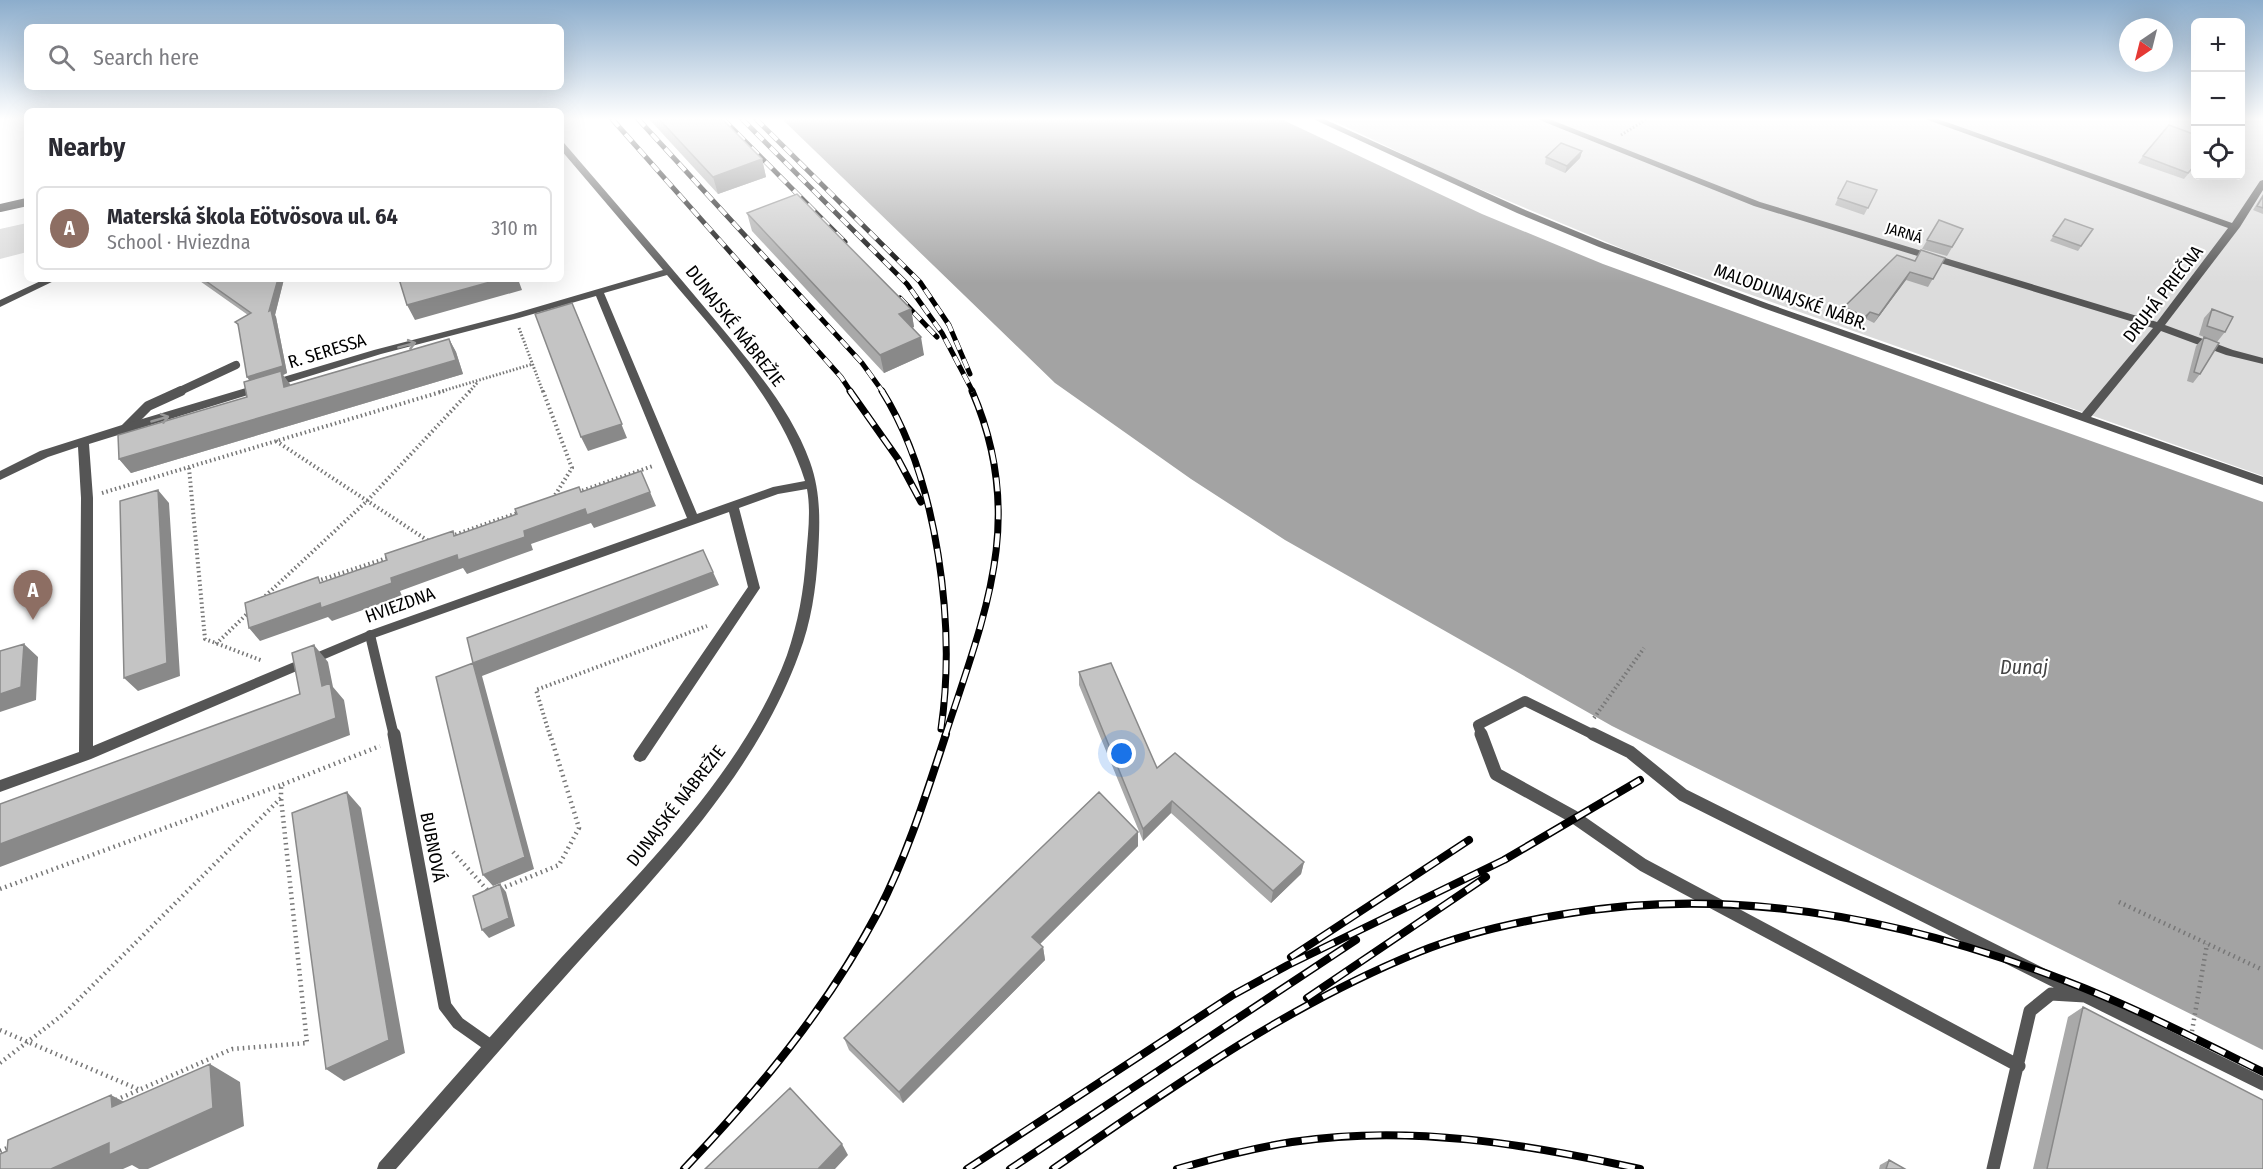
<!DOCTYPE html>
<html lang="en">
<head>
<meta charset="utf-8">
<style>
  :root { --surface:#fff; --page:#f7f7f7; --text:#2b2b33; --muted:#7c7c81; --line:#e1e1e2; --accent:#000 }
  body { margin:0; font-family:"Fira Sans Condensed",sans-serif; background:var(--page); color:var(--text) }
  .controls { position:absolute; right:18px; top:18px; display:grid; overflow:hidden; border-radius:9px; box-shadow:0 6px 24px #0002 }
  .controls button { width:54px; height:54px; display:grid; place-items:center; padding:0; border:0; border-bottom:2px solid var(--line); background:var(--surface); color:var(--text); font:30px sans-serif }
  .compass { position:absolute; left:2119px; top:18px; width:54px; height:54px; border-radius:50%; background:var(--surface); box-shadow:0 6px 24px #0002; rotate:215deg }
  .you { position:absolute; left:1122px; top:754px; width:21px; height:21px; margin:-15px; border:4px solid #fff; border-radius:50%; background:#1a73e8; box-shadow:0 0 0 9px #1a73e833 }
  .badge { display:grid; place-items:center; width:39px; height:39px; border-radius:50%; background:var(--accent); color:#fff; font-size:20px; font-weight:700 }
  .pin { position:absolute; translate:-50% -50px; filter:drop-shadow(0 2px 3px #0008) }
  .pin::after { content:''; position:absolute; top:32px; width:21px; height:18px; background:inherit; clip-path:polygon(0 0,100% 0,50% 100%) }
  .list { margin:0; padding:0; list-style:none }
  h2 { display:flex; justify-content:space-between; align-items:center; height:78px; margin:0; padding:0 24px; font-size:26px }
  h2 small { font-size:20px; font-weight:400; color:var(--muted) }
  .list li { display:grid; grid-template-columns:39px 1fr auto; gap:18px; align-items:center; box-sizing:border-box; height:84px; margin:0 12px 12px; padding:0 12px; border:2px solid var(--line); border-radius:9px }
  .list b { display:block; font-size:22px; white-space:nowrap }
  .list p { margin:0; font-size:20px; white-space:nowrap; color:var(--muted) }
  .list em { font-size:20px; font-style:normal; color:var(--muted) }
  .icon { flex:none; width:33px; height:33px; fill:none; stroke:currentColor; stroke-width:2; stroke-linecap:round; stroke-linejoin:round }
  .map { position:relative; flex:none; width:2263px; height:1169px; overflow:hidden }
  .search { position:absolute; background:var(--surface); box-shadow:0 6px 24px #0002; left:24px; top:24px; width:540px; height:66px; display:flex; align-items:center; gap:15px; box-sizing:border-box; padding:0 21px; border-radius:9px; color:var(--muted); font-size:22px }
  .panel { position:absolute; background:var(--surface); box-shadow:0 6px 24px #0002; left:24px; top:108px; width:540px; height:174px; border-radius:9px }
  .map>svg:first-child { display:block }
  .green { fill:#dcdcdc }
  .water { fill:#a3a3a3 }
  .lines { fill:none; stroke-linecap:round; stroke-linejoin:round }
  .path-far2 { stroke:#777; stroke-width:3; stroke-dasharray:1.5 2; stroke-linecap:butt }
  .path-far1 { stroke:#777; stroke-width:4; stroke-dasharray:1.5 3; stroke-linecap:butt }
  .path { stroke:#777; stroke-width:4.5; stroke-dasharray:1.5 4; stroke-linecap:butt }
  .service-far2 { stroke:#555; stroke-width:8 }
  .service-far1 { stroke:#555; stroke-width:10 }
  .service { stroke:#555; stroke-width:13 }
  .minor { fill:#555; fill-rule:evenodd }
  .rail-far2-casing { stroke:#000; stroke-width:5 }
  .rail-far1-casing { stroke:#000; stroke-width:7 }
  .rail-casing { stroke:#000; stroke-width:8 }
  .rail-far2 { stroke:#fff; stroke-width:4; stroke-dasharray:10; stroke-linecap:butt }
  .rail-far1 { stroke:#fff; stroke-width:4.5; stroke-dasharray:14; stroke-linecap:butt }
  .rail { stroke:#fff; stroke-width:5; stroke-dasharray:16; stroke-linecap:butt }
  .wall { fill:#a9a9a9 }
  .shaded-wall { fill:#898989 }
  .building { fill:#c4c4c4; stroke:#898989; stroke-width:1.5 }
  .oneway { stroke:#999 }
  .labels { text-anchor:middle; stroke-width:4.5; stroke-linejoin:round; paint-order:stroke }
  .far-street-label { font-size:15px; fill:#000; stroke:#fff }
  .street-label { font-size:18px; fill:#000; stroke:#fff }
  .water-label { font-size:20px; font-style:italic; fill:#444; stroke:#fff }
</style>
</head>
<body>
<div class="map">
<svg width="2263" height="1169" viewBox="0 0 2263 1169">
  <rect width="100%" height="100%" fill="#fff"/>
  <path class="green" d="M 1330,119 L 2195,119 L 2196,176 L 2240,176 L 2241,119 L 2263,119 L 2263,476 L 1630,252 L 1442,173 Z
    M 27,223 L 27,252 L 0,259 L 0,229 Z"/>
  <path class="water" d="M 782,119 L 1281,119 L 1482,214 L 1603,264 L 1990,405 L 2263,502 L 2263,1050 L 1612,726 L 1285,540 L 1191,479 L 1055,383 Z"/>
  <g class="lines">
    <path class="path-far2" d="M 1621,135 L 1647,119
      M 519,328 L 543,392
      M 439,392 L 533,364
      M 469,392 L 477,383"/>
    <path class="path-far1" d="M 543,391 L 572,468 L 552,500
      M 276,441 L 430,542
      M 189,468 L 205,639 L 263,661
      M 578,492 L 653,466
      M 102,493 L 444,391
      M 451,536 L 520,512
      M 317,581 L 390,557
      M 262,599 L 368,500 L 470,391
      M 216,644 L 249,612
      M 1594,718 L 1644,648
      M 550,736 L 536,690 L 707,626"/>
    <path class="path" d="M 453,852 L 490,893
      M 0,889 L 281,785
      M 500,889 L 559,865 L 579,828 L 550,734
      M 2119,902 L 2263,970
      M 0,1030 L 140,1090
      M 2192,1031 L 2207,944
      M 0,1063 L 65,1013 L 281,798 L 281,785 L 380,746
      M 116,1100 L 232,1049 L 307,1043 L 281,798
      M 0,1151 L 10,1147"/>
    <path class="service-far2" d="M 0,208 L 27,202
      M 178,392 L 236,365"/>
    <path class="service-far1" d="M 126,428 L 148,406 L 181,391
      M 370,635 L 394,736
      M 1482,736 L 1478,725 L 1525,701 L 1596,736"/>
    <path class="service" d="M 394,734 L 445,1006 L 458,1023 L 492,1047
      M 1481,734 L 1496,774 L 1574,817 L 1643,865 L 2019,1066
      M 1593,734 L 1630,752 L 1683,795 L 2085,996
      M 1993,1169 L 2030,1011 L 2051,994 L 2085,996 L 2263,1084"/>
    <path class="minor" d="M 1313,119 L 1324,119 L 1523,209 L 1605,243 L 1769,304 L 2082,413 L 2153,328 L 1754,206 L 1537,119 L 1549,119 L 1760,202 L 2157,322 L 2228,228 L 1925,119 L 1938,119 L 2232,223 L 2260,181 L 2263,180 L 2263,190 L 2240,227 L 2165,325 L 2233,350 L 2263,358 L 2263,364 L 2226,355 L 2161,331 L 2091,417 L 2263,477 L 2263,485 L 1763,308 L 1599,247 L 1517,213 Z
      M 561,142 L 564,143 C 615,202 666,261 716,321 C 751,364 791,409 810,462 C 821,493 820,522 818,555 C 816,589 811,623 799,654 C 753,781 651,880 563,979 C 506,1042 451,1106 396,1169 L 377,1169 L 379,1163 C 436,1098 493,1033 551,969 C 635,877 743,774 787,655 C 798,623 804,590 806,557 C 808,534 811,511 807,489 L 778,494 L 739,508 L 760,588 L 645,760 L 640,762 L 635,760 L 633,756 L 635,752 L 748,587 L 729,512 L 374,638 L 91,759 L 0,792 L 0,780 L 79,752 L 81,498 L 78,447 L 48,457 L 0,480 L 0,471 L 40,451 L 122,425 L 374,350 L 513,314 L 663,270 L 561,150 ZM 667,275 C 720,338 780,401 805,481 L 773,487 L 697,514 L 604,293 ZM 596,296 L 687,518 L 366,632 L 93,746 L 93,498 L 89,444 L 381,354 L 519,318 Z
      M 45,279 L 58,279 L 0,307 L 0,300 Z"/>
    <defs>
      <path id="rail-far2" d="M 612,119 L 841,377 L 851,392
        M 638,119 L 862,363 L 883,392
        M 723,119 L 845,242
        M 742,119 L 907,284 L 942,333 L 973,392
        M 756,119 L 920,282 L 949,325 L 970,374
        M 900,298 L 937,337"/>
      <path id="rail-far1" d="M 850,391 L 898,459 L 921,502
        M 882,391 C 938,480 956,626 941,729
        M 945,736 C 985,614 1027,517 972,391"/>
      <path id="rail" d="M 1291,957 L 1469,840
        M 1307,998 L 1486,877
        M 684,1169 C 758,1091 827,1008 878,912 C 907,856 926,795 946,734
        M 967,1169 L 1233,995 L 1288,965 L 1504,860 L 1640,780
        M 1010,1169 L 1356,940
        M 1053,1169 C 1171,1088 1286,1006 1419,952 C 1466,933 1516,922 1565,914 C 1736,885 1906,919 2066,981 C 2134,1007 2198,1040 2263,1072
        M 1177,1169 C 1215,1158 1253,1148 1292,1142 C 1409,1124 1526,1144 1640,1169"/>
    </defs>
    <use href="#rail-far2" class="rail-far2-casing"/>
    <use href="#rail-far1" class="rail-far1-casing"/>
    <use href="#rail" class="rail-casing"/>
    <use href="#rail-far2" class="rail-far2"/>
    <use href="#rail-far1" class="rail-far1"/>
    <use href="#rail" class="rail"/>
  </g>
  <path class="wall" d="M 649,119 L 722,119 L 762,159 L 766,177 L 718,194 Z
    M 1582,151 L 1580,158 L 1565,173 L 1545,164 L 1546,157 Z
    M 2143,156 L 2196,164 L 2184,179 L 2138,163 Z
    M 1877,190 L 1864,215 L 1835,205 L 1838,198 Z
    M 2263,194 L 2263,214 L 2253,210 Z
    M 747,213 L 911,309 L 914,327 L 912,328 L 924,355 L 884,373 L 752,231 Z
    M 2065,219 L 2093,229 L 2078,251 L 2050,241 Z
    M 1939,220 L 1963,229 L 1947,256 L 1922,249 Z
    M 1945,258 L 1928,287 L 1906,280 L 1874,323 L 1866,319 L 1861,325 L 1840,315 L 1844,307 L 1915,261 Z
    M 197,279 L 284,279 L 275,315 L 276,317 L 287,373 L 283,375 L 290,385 L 449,339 L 456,352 L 463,374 L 131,473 L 119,459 L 247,397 L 249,380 L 247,377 L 239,327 L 235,322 L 248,315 Z
    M 2212,309 L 2225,332 L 2217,342 L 2199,335 L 2204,318 Z
    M 2204,337 L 2200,374 L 2193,383 L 2187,381 L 2196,346 Z
    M 1079,672 L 1157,768 L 1304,862 L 1301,874 L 1271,903 L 1171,813 L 1143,841 L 1079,685 Z
    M 1138,832 L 1138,846 L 1040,944 L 1043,947 L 1045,960 L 903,1103 L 849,1050 L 844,1038 Z
    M 2083,1007 L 2263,1169 L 2033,1169 L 2068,1017 Z
    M 1889,1160 L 1905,1169 L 1879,1169 L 1880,1165 Z"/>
  <path class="shaded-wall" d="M 1582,151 L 1580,158 L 1565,173 L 1567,166 Z
    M 762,159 L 766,177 L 718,194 L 713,177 Z
    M 1910,272 L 1906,280 L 1874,323 L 1879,315 Z
    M 278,279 L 284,279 L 275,315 L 276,317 L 287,373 L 283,375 L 290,384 L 293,400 L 252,384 L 247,377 L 269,311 Z
    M 501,279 L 518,279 L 522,290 L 415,320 L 407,305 Z
    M 911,309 L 914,327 L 902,332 L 899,314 Z
    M 1870,312 L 1866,319 L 1861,325 L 1865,317 Z
    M 578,317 L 627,438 L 588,451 L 581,437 Z
    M 921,337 L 924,355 L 884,373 L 880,355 Z
    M 449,339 L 456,352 L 463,374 L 131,473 L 119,459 Z
    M 158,490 L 169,503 L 180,676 L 138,691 L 124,678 Z
    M 650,492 L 656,506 L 594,528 L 591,523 L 531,544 L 533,550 L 467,574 L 463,568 L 400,591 L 402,596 L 332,621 L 328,617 L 260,641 L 249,628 L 585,509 Z
    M 713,572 L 719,585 L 482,676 L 534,869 L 493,886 L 483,875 L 473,663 Z
    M 24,644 L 38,657 L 36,700 L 0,712 L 0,694 Z
    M 314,645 L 328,662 L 333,687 L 344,700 L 350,735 L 0,867 L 0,844 L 322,686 Z
    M 347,792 L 361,808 L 405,1053 L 344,1081 L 326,1069 Z
    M 1172,801 L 1171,813 L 1143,841 L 1143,829 Z
    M 1138,832 L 1138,846 L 1034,950 L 1032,937 Z
    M 1304,862 L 1301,874 L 1271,903 L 1273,891 Z
    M 500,884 L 506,892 L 515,926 L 489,938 L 482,930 Z
    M 1043,947 L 1045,960 L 903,1103 L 899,1092 Z
    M 210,1064 L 240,1082 L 244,1126 L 148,1169 L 139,1169 L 132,1165 L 123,1169 L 51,1169 Z
    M 111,1095 L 145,1113 L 112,1107 Z
    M 842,1144 L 848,1155 L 835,1169 L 818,1169 Z"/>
  <path class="building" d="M 659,119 L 722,119 L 762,159 L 713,177 Z
    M 2169,125 L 2196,135 L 2196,164 L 2188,173 L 2143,156 Z
    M 1561,143 L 1582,151 L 1567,166 L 1546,157 Z
    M 1847,181 L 1877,190 L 1868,208 L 1838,198 Z
    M 797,194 L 911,309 L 899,314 L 921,337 L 880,355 L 747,213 Z
    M 2263,196 L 2263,208 L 2257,206 Z
    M 2065,219 L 2093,229 L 2081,246 L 2053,236 Z
    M 1939,220 L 1963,229 L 1952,247 L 1927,240 Z
    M 1921,250 L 1945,258 L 1933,279 L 1910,272 L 1879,315 L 1870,312 L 1865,317 L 1844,307 L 1897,255 L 1915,261 Z
    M 203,279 L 278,279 L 269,311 L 271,310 L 283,366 L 247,377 L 238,324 L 235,322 L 251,313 Z
    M 399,279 L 501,279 L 407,305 Z
    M 572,303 L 622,424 L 581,437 L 535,314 Z
    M 2212,309 L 2233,317 L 2225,332 L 2207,326 Z
    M 2204,337 L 2219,343 L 2200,374 L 2194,372 Z
    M 449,339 L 456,360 L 119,459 L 118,435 L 247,397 L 244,382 L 281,371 L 284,387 Z
    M 641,471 L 650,492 L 587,515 L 585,509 L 524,531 L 525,537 L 458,560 L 457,555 L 391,578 L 392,583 L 321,608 L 320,603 L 249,628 L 245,603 L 318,577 L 320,583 L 387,560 L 385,554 L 453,531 L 454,536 L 517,514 L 515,509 L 579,487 L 581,492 Z
    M 158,490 L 167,663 L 124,678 L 120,501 Z
    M 703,550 L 713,572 L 473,663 L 467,638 Z
    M 24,644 L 21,687 L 0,694 L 0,651 Z
    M 314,645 L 322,686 L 330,683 L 336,718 L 0,844 L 0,804 L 300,694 L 292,653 Z
    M 473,663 L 525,857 L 483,875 L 436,677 Z
    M 1111,663 L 1157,768 L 1175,753 L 1304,862 L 1273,891 L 1172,801 L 1143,829 L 1079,672 Z
    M 347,792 L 389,1040 L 326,1069 L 292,813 Z
    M 1099,792 L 1138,832 L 1032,937 L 1043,947 L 899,1092 L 844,1038 Z
    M 500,884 L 509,918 L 482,930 L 473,896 Z
    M 2083,1007 L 2263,1100 L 2263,1169 L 2047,1169 Z
    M 210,1064 L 213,1108 L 109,1155 L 109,1143 L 51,1169 L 0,1169 L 0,1154 L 7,1151 L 8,1140 L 111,1095 L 112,1107 Z
    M 790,1088 L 842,1144 L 818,1169 L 705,1169 Z
    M 1889,1160 L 1905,1169 L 1886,1169 Z"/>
  <defs><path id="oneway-shaft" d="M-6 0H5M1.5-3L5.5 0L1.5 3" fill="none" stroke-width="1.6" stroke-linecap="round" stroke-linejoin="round" transform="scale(1.5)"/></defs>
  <g class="oneway">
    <use href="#oneway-shaft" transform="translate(407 345) rotate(-15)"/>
    <use href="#oneway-shaft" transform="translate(160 419) rotate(-16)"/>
  </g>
  <linearGradient id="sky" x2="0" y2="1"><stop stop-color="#8cadcc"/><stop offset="0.42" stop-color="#fff"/><stop offset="1" stop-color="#fff" stop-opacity="0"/></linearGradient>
  <rect width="2263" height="283" fill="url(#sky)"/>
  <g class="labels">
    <g class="far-street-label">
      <text transform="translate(1904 233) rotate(17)" y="5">JARNÁ</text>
    </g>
    <g class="street-label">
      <text transform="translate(2163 294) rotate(-52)" y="6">DRUHÁ PRIEČNA</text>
      <text transform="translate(1791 297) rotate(20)" y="6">MALODUNAJSKÉ NÁBR.</text>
      <text transform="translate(735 326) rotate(52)" y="6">DUNAJSKÉ NÁBREŽIE</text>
      <text transform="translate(327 351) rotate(-17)" y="6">R. SERESSA</text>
      <text transform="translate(400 605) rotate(-20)" y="6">HVIEZDNA</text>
      <text transform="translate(676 806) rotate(-52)" y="6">DUNAJSKÉ NÁBREŽIE</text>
      <text transform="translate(433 847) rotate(79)" y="6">BUBNOVÁ</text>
    </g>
    <g class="water-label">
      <text x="2024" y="674">Dunaj</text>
    </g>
  </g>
</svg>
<div class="controls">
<button>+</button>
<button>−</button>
<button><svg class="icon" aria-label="locate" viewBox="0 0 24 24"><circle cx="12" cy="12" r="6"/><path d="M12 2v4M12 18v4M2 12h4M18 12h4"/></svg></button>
</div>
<svg class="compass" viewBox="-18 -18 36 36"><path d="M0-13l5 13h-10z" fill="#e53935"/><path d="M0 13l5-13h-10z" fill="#7c7c81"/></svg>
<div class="you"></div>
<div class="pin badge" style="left:33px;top:620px;background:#8d6e63">A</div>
<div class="search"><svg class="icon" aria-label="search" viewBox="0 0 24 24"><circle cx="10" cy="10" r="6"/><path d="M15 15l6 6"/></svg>Search here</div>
<section class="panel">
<h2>Nearby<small></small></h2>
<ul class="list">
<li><span class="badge" style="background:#8d6e63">A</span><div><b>Materská škola Eötvösova ul. 64</b><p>School · Hviezdna</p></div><em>310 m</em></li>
</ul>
</section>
</div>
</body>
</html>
